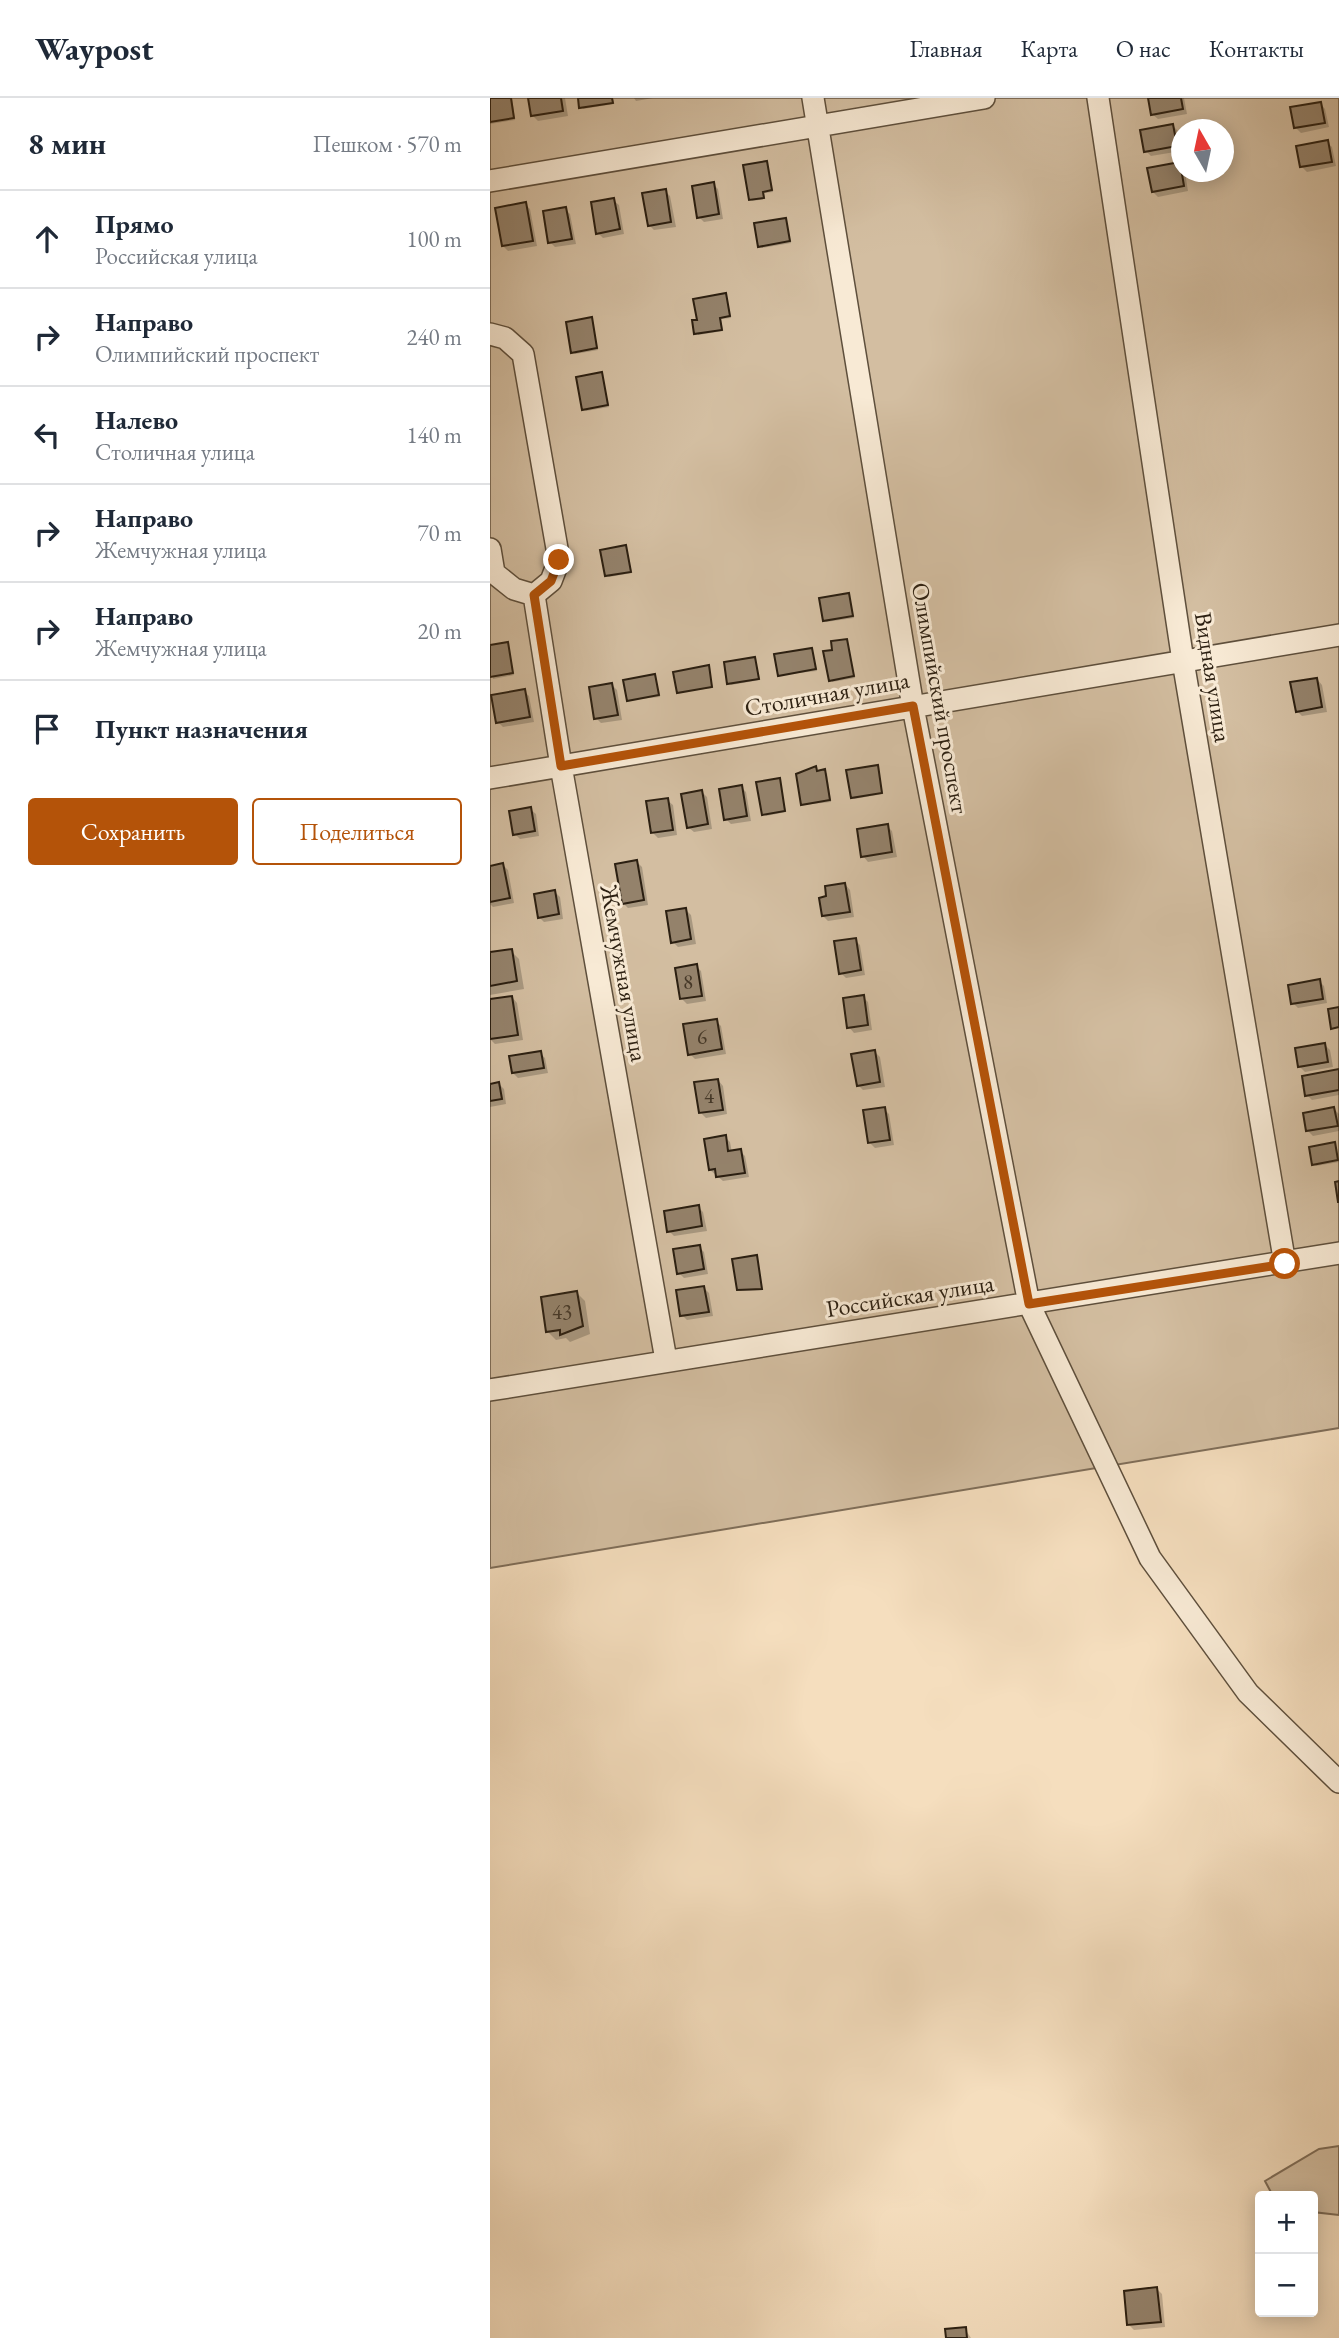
<!DOCTYPE html>
<html lang="ru">
<head>
<meta charset="utf-8">
<style>
  :root { --surface:#fff; --page:#f2f2f3; --text:#1f2937; --muted:#747a83; --line:#e0e1e3; --accent:#b45309 }
  body { margin:0; font-family:"EB Garamond",serif; background:var(--page); color:var(--text) }
  .controls { position:absolute; right:21px; bottom:21px; display:grid; overflow:hidden; border-radius:7px; box-shadow:0 4px 18px #0003 }
  .controls button { width:63px; height:63px; display:grid; place-items:center; padding:0; border:0; border-bottom:2px solid var(--line); background:var(--surface); color:var(--text); font:35px sans-serif }
  .compass { position:absolute; left:681px; top:21px; width:63px; height:63px; border-radius:50%; background:var(--surface); box-shadow:0 4px 18px #0003; rotate:351deg }
  .stop { position:absolute; width:21px; height:21px; margin:-16px; border:5px solid #b45309; border-radius:50%; background:#fff }
  .stop.end { background:#b45309; border-color:#fff; box-shadow:0 2px 7px #0008 }
  .list { margin:0; padding:0; list-style:none }
  h2 { display:flex; justify-content:space-between; align-items:center; height:91px; margin:0; padding:0 28px; font-size:30px }
  h2 small { font-size:23px; font-weight:400; color:var(--muted) }
  .list li { display:grid; grid-template-columns:46px 1fr auto; gap:21px; align-items:center; box-sizing:border-box; height:98px; padding:0 28px; border-top:2px solid var(--line) }
  .list b { display:block; font-size:26px; white-space:nowrap }
  .list p { margin:0; font-size:23px; white-space:nowrap; color:var(--muted) }
  .list em { font-size:23px; font-style:normal; color:var(--muted) }
  .actions { display:flex; gap:14px; padding:21px 28px }
  .actions a { flex:1; padding:16px 0; border:2px solid var(--accent); border-radius:7px; text-align:center; font-size:24px; color:var(--accent) }
  .actions .main { background:var(--accent); color:#fff }
  .icon { flex:none; width:38px; height:38px; fill:none; stroke:currentColor; stroke-width:2; stroke-linecap:round; stroke-linejoin:round }
  .map { position:relative; flex:none; width:849px; height:2240px; overflow:hidden }
  header { display:flex; align-items:center; gap:42px; box-sizing:border-box; height:98px; padding:0 35px; background:var(--surface); border-bottom:2px solid var(--line) }
  header strong { font-size:33px }
  nav { display:flex; gap:38px; margin-inline-start:auto; font-size:24px }
  main { display:flex }
  aside { flex:1; background:var(--surface) }
  .map>svg:first-child { display:block }
  .green { fill:#d3bea1; stroke:#7f6e59; stroke-width:2; fill-rule:evenodd }
  .shadow { fill:#0003 }
  .building { fill:#94826b; stroke:#2b1f11; stroke-width:2 }
  .lines { fill:none; stroke-linecap:round; stroke-linejoin:round }
  .minor-casing { stroke:#5e4f3c; stroke-width:24 }
  .minor { stroke:#f8ead5; stroke-width:21 }
  .route { stroke:#b45309; stroke-width:9 }
  .labels { text-anchor:middle; stroke-width:6; stroke-linejoin:round; paint-order:stroke }
  .number-label { font-size:21px; fill:#453828 }
  .street-label { font-size:24px; fill:#2b1f11; stroke:#f8ead5 }
</style>
</head>
<body>
<header>
<strong>Waypost</strong>
<nav><a>Главная</a><a>Карта</a><a>О нас</a><a>Контакты</a></nav>
</header>
<main>
<aside>
<h2>8 мин<small>Пешком · 570 m</small></h2>
<ul class="list">
<li><svg class="icon" aria-label="ahead" viewBox="0 0 24 24"><path d="M12 20V5M6 11l6-6 6 6"/></svg><div><b>Прямо</b><p>Российская улица</p></div><em>100 m</em></li>
<li><svg class="icon" aria-label="right" viewBox="0 0 24 24"><path d="M7 20v-9h11M14 6l5 5-5 5"/></svg><div><b>Направо</b><p>Олимпийский проспект</p></div><em>240 m</em></li>
<li><svg class="icon" aria-label="left" viewBox="0 0 24 24"><path d="M17 20v-9H6M10 6l-5 5 5 5"/></svg><div><b>Налево</b><p>Столичная улица</p></div><em>140 m</em></li>
<li><svg class="icon" aria-label="right" viewBox="0 0 24 24"><path d="M7 20v-9h11M14 6l5 5-5 5"/></svg><div><b>Направо</b><p>Жемчужная улица</p></div><em>70 m</em></li>
<li><svg class="icon" aria-label="right" viewBox="0 0 24 24"><path d="M7 20v-9h11M14 6l5 5-5 5"/></svg><div><b>Направо</b><p>Жемчужная улица</p></div><em>20 m</em></li>
<li><svg class="icon" aria-label="arrive" viewBox="0 0 24 24"><path d="M6 21V4h12l-3 4 3 4H6"/></svg><div><b>Пункт назначения</b></div></li>
</ul>
<div class="actions"><a class="main">Сохранить</a><a>Поделиться</a></div>
</aside>
<div class="map">
<svg width="849" height="2240" viewBox="0 0 849 2240">
  <rect width="100%" height="100%" fill="#f5debe"/>
  <filter id="stains"><feTurbulence type="fractalNoise" baseFrequency=".00286" numOctaves="4"/><feColorMatrix values="0 0 0 0 .2 0 0 0 0 .09 0 0 0 0 .02 0 0 0 .5 -.17"/></filter>
  <radialGradient id="worn" r=".72"><stop offset=".6" stop-color="#630" stop-opacity="0"/><stop offset="1" stop-color="#630" stop-opacity=".3"/></radialGradient>
  <path class="green" d="M 0,0 L 849,0 L 849,1330 L 0,1470 ZM 692,32 L 734,32 L 734,74 L 692,74 Z
    M 849,2048 L 849,2117 L 823,2114 L 823,2098 L 783,2098 L 775,2083 L 829,2051 Z"/>
  <path class="shadow" d="M 0,0 L 22,0 L 25,22 L 0,26 Z
    M 40,0 L 75,0 L 78,18 L 48,23 L 43,18 Z
    M 90,0 L 123,0 L 124,6 L 93,11 Z
    M 144,0 L 163,0 L 146,3 Z
    M 660,0 L 694,0 L 697,16 L 668,21 L 662,16 Z
    M 830,5 L 835,11 L 839,29 L 811,35 L 806,30 Z
    M 683,28 L 688,33 L 691,53 L 661,58 L 656,53 Z
    M 837,44 L 842,49 L 846,68 L 817,74 L 812,69 Z
    M 276,65 L 283,94 L 274,95 L 275,101 L 262,103 L 260,101 Z
    M 689,66 L 692,74 L 695,74 L 698,93 L 668,99 L 663,94 Z
    M 223,86 L 228,91 L 233,121 L 214,124 L 209,119 Z
    M 175,93 L 180,98 L 186,129 L 164,132 L 159,127 Z
    M 123,102 L 129,107 L 134,136 L 113,140 L 108,135 Z
    M 35,106 L 40,111 L 47,148 L 18,153 L 13,148 Z
    M 75,111 L 80,116 L 86,146 L 65,149 L 60,144 Z
    M 296,121 L 301,145 L 272,150 L 270,148 Z
    M 235,197 L 241,220 L 231,221 L 233,233 L 208,237 L 209,223 Z
    M 102,221 L 108,252 L 85,256 L 83,254 Z
    M 112,276 L 119,309 L 96,313 L 94,311 Z
    M 136,449 L 142,475 L 119,479 L 117,477 Z
    M 358,497 L 364,520 L 336,524 L 334,522 Z
    M 356,542 L 365,580 L 342,584 L 344,553 Z
    M 17,545 L 24,577 L 3,581 L 0,549 Z
    M 321,551 L 327,573 L 289,577 Z
    M 265,561 L 270,582 L 241,587 L 239,585 Z
    M 218,569 L 223,590 L 188,594 Z
    M 164,578 L 170,599 L 138,602 Z
    M 827,581 L 832,587 L 837,614 L 812,618 L 807,613 Z
    M 122,587 L 127,592 L 132,622 L 111,625 L 106,620 Z
    M 34,593 L 39,598 L 44,624 L 13,629 L 8,624 Z
    M 387,669 L 393,696 L 364,701 L 362,699 Z
    M 318,672 L 337,675 L 341,704 L 313,707 Z
    M 289,682 L 296,714 L 276,718 L 274,716 Z
    M 251,689 L 256,694 L 261,723 L 241,726 L 236,721 Z
    M 212,694 L 217,699 L 222,731 L 204,734 L 198,729 Z
    M 177,702 L 183,707 L 187,737 L 168,740 L 163,735 Z
    M 40,711 L 46,716 L 49,738 L 30,741 L 25,736 Z
    M 397,728 L 402,733 L 407,759 L 378,764 L 373,758 Z
    M 147,764 L 152,769 L 158,807 L 138,810 L 133,805 Z
    M 13,767 L 18,772 L 24,805 L 3,809 L 0,806 L 0,769 Z
    M 355,786 L 360,792 L 364,819 L 338,823 L 333,818 L 338,800 Z
    M 65,794 L 70,799 L 73,821 L 54,824 L 49,819 Z
    M 195,811 L 201,817 L 206,846 L 188,849 L 183,844 Z
    M 365,842 L 370,847 L 375,877 L 356,880 L 351,875 Z
    M 21,853 L 29,861 L 34,891 L 0,897 L 0,856 Z
    M 206,868 L 211,873 L 216,903 L 197,906 L 192,901 Z
    M 829,883 L 834,888 L 837,905 L 808,910 L 803,905 Z
    M 22,899 L 27,905 L 33,942 L 5,946 L 0,941 L 0,916 Z
    M 373,899 L 378,904 L 382,932 L 364,935 L 359,929 Z
    M 226,923 L 231,928 L 236,956 L 205,961 L 200,956 Z
    M 835,947 L 840,952 L 843,969 L 815,974 L 810,969 Z
    M 385,954 L 390,959 L 395,989 L 373,992 L 368,987 Z
    M 50,955 L 55,960 L 58,975 L 28,980 L 23,975 Z
    M 849,973 L 849,997 L 822,1002 L 817,997 Z
    M 228,982 L 233,988 L 237,1016 L 216,1020 L 211,1015 Z
    M 9,986 L 14,991 L 16,1006 L 0,1009 L 0,988 Z
    M 394,1011 L 399,1016 L 404,1047 L 385,1050 L 380,1045 Z
    M 844,1011 L 849,1016 L 849,1033 L 823,1038 L 818,1033 Z
    M 235,1039 L 240,1044 L 242,1055 L 250,1053 L 255,1058 L 259,1079 L 233,1083 L 220,1072 Z
    M 844,1046 L 849,1064 L 826,1068 L 824,1066 Z
    M 208,1109 L 213,1114 L 217,1133 L 184,1138 L 179,1133 Z
    M 209,1149 L 214,1154 L 218,1176 L 194,1180 L 189,1175 Z
    M 266,1159 L 273,1192 L 250,1193 L 248,1191 Z
    M 214,1190 L 219,1195 L 223,1218 L 197,1222 L 192,1217 Z
    M 87,1195 L 95,1203 L 100,1236 L 80,1244 L 76,1240 L 66,1242 L 58,1234 Z
    M 667,2191 L 672,2196 L 675,2229 L 644,2232 L 639,2227 Z
    M 475,2231 L 481,2240 L 458,2240 Z"/>
  <path class="building" d="M 0,0 L 21,0 L 24,20 L 0,24 Z
    M 38,0 L 71,0 L 73,13 L 41,18 Z
    M 88,0 L 122,0 L 123,5 L 89,10 Z
    M 658,0 L 691,0 L 693,11 L 661,17 Z
    M 831,4 L 835,25 L 804,30 L 800,9 Z
    M 683,26 L 687,48 L 654,54 L 650,32 Z
    M 838,42 L 842,64 L 810,69 L 806,48 Z
    M 277,63 L 282,92 L 273,94 L 274,100 L 259,102 L 253,67 Z
    M 690,64 L 694,88 L 662,94 L 657,70 Z
    M 224,84 L 229,116 L 207,120 L 202,88 Z
    M 176,91 L 181,124 L 158,128 L 152,95 Z
    M 124,100 L 130,131 L 106,136 L 101,104 Z
    M 36,104 L 43,143 L 12,148 L 5,110 Z
    M 76,109 L 82,141 L 58,145 L 53,113 Z
    M 296,120 L 300,143 L 268,149 L 264,125 Z
    M 236,195 L 240,218 L 230,220 L 232,232 L 204,236 L 202,222 L 207,222 L 203,201 Z
    M 102,219 L 107,250 L 81,255 L 76,224 Z
    M 112,274 L 118,307 L 92,312 L 86,279 Z
    M 136,447 L 141,474 L 115,478 L 110,452 Z
    M 359,495 L 363,518 L 333,523 L 329,500 Z
    M 357,541 L 364,578 L 339,583 L 333,553 L 342,552 L 341,543 Z
    M 18,544 L 23,575 L 0,579 L 0,547 Z
    M 322,550 L 326,571 L 288,578 L 284,556 Z
    M 265,559 L 269,581 L 237,586 L 234,564 Z
    M 219,567 L 222,589 L 187,595 L 183,574 Z
    M 165,576 L 169,597 L 137,603 L 133,582 Z
    M 827,580 L 832,609 L 806,614 L 800,584 Z
    M 122,585 L 128,617 L 104,621 L 99,589 Z
    M 35,591 L 40,619 L 6,625 L 1,597 Z
    M 388,667 L 392,695 L 361,700 L 356,672 Z
    M 326,668 L 327,673 L 335,671 L 340,702 L 311,707 L 306,676 Z
    M 290,680 L 295,713 L 272,717 L 266,684 Z
    M 252,687 L 257,718 L 234,722 L 229,691 Z
    M 212,692 L 218,726 L 197,730 L 191,696 Z
    M 178,700 L 183,732 L 161,735 L 156,703 Z
    M 41,709 L 45,733 L 23,737 L 19,713 Z
    M 398,726 L 402,754 L 371,759 L 367,731 Z
    M 147,762 L 154,802 L 132,806 L 125,766 Z
    M 13,765 L 20,800 L 0,804 L 0,768 Z
    M 355,785 L 360,814 L 332,818 L 329,800 L 336,798 L 335,788 Z
    M 65,792 L 69,816 L 48,820 L 44,796 Z
    M 196,810 L 201,841 L 181,845 L 176,813 Z
    M 366,840 L 371,872 L 349,876 L 344,843 Z
    M 22,851 L 27,883 L 0,888 L 0,854 Z
    M 207,866 L 212,898 L 190,901 L 185,870 Z
    M 830,881 L 833,901 L 801,906 L 798,887 Z
    M 374,897 L 378,927 L 357,930 L 353,900 Z
    M 22,898 L 28,937 L 0,941 L 0,901 Z
    M 849,909 L 849,929 L 841,931 L 838,911 Z
    M 227,921 L 232,951 L 198,957 L 193,926 Z
    M 835,945 L 838,964 L 808,969 L 805,950 Z
    M 385,952 L 390,984 L 367,988 L 361,956 Z
    M 51,953 L 54,970 L 22,975 L 19,958 Z
    M 849,971 L 849,992 L 815,998 L 812,978 Z
    M 228,981 L 233,1012 L 209,1015 L 204,984 Z
    M 9,984 L 12,1001 L 0,1003 L 0,986 Z
    M 395,1009 L 400,1042 L 378,1045 L 373,1012 Z
    M 844,1009 L 848,1028 L 816,1033 L 813,1015 Z
    M 236,1037 L 238,1053 L 251,1051 L 255,1075 L 226,1079 L 225,1071 L 219,1072 L 214,1041 Z
    M 845,1044 L 848,1062 L 822,1067 L 819,1049 Z
    M 849,1083 L 849,1104 L 848,1104 L 845,1084 Z
    M 209,1107 L 212,1128 L 177,1134 L 174,1113 Z
    M 210,1147 L 214,1171 L 187,1176 L 183,1151 Z
    M 267,1157 L 272,1191 L 247,1192 L 242,1161 Z
    M 214,1188 L 219,1214 L 190,1218 L 186,1192 Z
    M 87,1193 L 93,1228 L 70,1237 L 70,1232 L 56,1234 L 51,1199 Z
    M 667,2189 L 671,2224 L 637,2227 L 634,2193 Z
    M 476,2229 L 477,2240 L 456,2240 L 455,2231 Z"/>
  <g class="lines">
    <defs>
      <path id="minor" d="M 323,0 L 423,609 L 539,1206 L 660,1460 L 758,1595 L 849,1684
        M 608,0 L 693,563 L 795,1166
        M 0,83 L 494,0
        M 0,236 L 15,240 L 33,256 L 69,462 L 61,483 L 44,497 L 71,668 L 176,1262
        M 0,451 L 4,475 L 24,491 L 44,497
        M 0,680 L 849,537
        M 0,1292 L 849,1155"/>
    </defs>
    <use href="#minor" class="minor-casing"/>
    <use href="#minor" class="minor"/>
  </g>
  <g class="lines">
    <path class="route" d="M 69,462 L 61,483 L 44,497 L 71,668 L 423,608 L 539,1206 L 795,1166"/>
  </g>
  <g class="labels">
    <g class="number-label">
      <text x="198" y="891">8</text>
      <text x="212" y="946">6</text>
      <text x="219" y="1005">4</text>
      <text x="72" y="1221">43</text>
    </g>
    <g class="street-label">
      <text transform="translate(723 579) rotate(81)" y="8">Видная улица</text>
      <text transform="translate(337 596) rotate(-10)" y="8">Столичная улица</text>
      <text transform="translate(450 600) rotate(80)" y="8">Олимпийский проспект</text>
      <text transform="translate(134 875) rotate(80)" y="8">Жемчужная улица</text>
      <text transform="translate(420 1198) rotate(-9)" y="8">Российская улица</text>
    </g>
  </g>
  <rect width="100%" height="100%" filter="url(#stains)"/>
  <rect width="100%" height="100%" fill="url(#worn)"/>
</svg>
<div class="controls">
<button>+</button>
<button>−</button>
</div>
<svg class="compass" viewBox="-18 -18 36 36"><path d="M0-13l5 13h-10z" fill="#e53935"/><path d="M0 13l5-13h-10z" fill="#747a83"/></svg>
<div class="stop" style="left:795px;top:1166px"></div>
<div class="stop end" style="left:69px;top:462px"></div>
</div>
</main>
</body>
</html>
